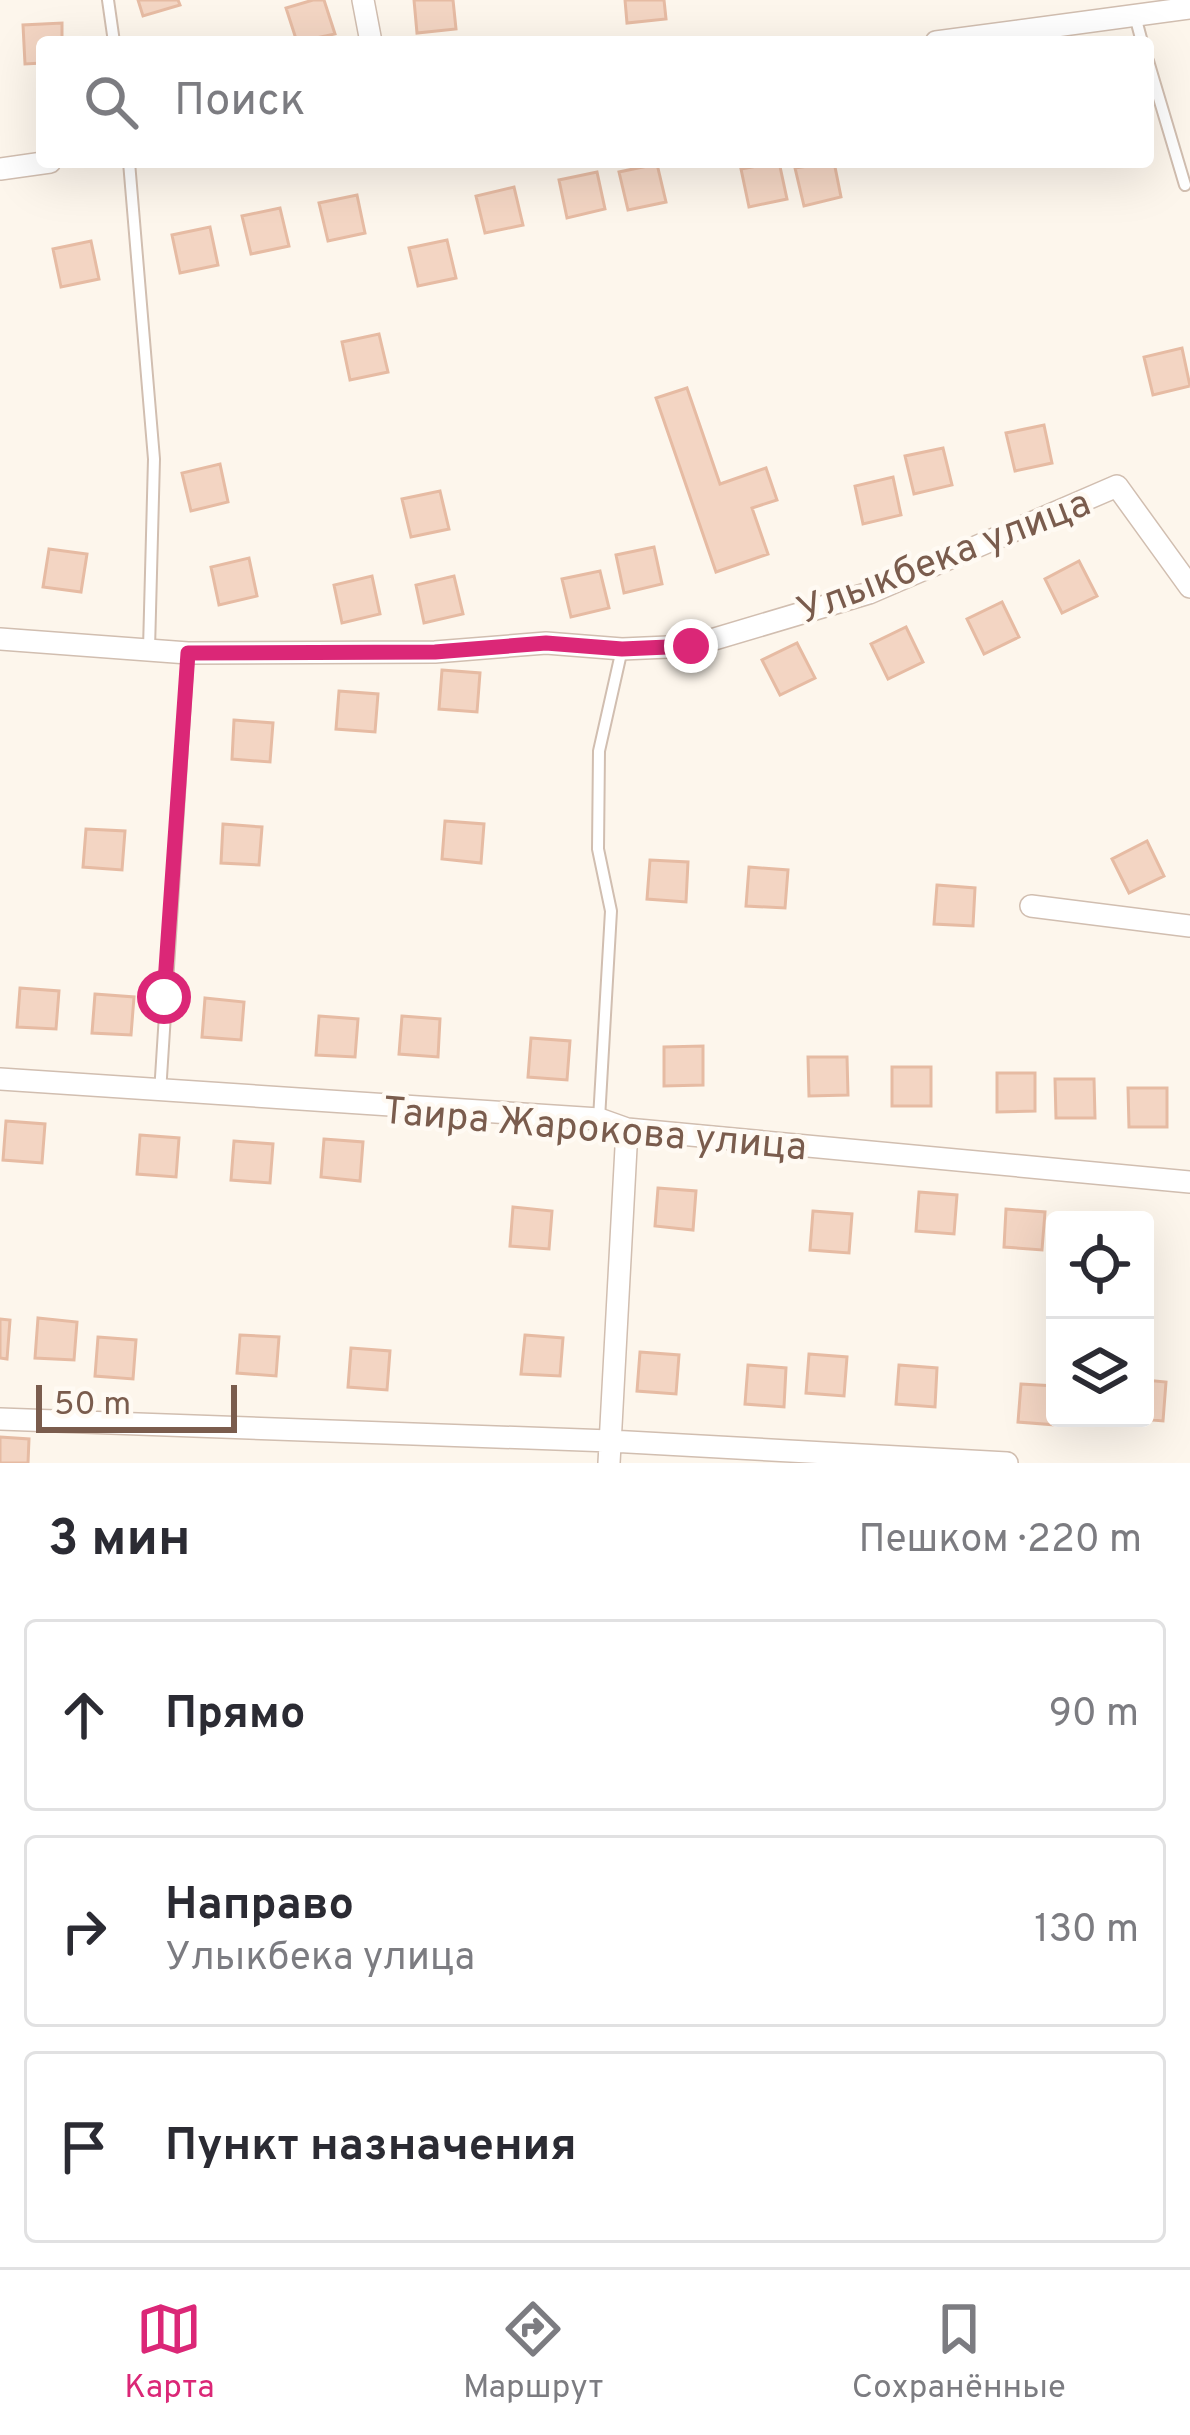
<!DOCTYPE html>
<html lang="ru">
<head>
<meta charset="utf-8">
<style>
  :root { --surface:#fff; --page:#f7f7f7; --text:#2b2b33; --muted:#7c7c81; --line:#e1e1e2; --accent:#db2777 }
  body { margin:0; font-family:Overpass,sans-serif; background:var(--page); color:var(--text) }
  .controls { position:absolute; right:36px; bottom:36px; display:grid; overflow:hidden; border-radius:12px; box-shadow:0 12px 48px #0002 }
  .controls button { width:108px; height:108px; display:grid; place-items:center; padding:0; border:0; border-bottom:3px solid var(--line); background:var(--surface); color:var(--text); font:60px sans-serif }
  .scale { position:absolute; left:36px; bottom:30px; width:201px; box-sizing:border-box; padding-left:12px; border:6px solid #7a5c4d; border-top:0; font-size:33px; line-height:42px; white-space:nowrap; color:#7a5c4d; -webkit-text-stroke:9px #fffaf3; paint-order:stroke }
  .stop { position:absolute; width:36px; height:36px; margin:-27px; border:9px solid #db2777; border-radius:50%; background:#fff }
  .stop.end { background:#db2777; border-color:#fff; box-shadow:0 3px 12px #0008 }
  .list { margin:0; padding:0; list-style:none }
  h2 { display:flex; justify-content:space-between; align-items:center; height:156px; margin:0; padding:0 48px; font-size:51px }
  h2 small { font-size:39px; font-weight:400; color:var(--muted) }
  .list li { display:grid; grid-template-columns:78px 1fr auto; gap:36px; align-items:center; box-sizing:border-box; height:192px; margin:0 24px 24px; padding:0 24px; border:3px solid var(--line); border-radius:12px }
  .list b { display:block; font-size:45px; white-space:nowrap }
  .list p { margin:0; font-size:39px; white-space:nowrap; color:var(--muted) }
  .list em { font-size:39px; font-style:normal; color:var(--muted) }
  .icon { flex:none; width:66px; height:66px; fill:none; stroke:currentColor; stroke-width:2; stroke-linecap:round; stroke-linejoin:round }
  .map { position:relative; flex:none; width:1190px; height:1463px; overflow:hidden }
  .search { position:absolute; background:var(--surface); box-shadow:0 12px 48px #0002; left:36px; right:36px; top:36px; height:132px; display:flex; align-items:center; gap:30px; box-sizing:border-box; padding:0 42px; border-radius:12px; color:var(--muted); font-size:45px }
  .sheet { height:804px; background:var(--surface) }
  nav { display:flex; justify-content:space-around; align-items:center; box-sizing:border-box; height:168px; border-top:3px solid var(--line); background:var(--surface); font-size:33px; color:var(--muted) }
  nav a { display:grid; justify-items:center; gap:6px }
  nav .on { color:var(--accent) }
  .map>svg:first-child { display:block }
  .building { fill:#f3d5c3; stroke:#e6bba3; stroke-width:3 }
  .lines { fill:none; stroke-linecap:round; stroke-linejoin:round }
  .service-casing { stroke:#d1beb0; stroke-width:14 }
  .minor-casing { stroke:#d1beb0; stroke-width:24 }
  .service { stroke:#fff; stroke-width:10 }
  .minor { stroke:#fff; stroke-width:21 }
  .route { stroke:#db2777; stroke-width:15 }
  .labels { text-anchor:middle; stroke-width:9; stroke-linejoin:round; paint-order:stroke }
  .street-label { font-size:39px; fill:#7a5c4d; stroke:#fffaf3 }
</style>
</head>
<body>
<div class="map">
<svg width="1190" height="1463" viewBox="0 0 1190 1463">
  <rect width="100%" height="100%" fill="#fdf6ec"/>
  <path class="building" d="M 138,0 L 178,0 L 180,5 L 143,16 Z
    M 313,0 L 324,0 L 335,34 L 297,42 L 286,8 Z
    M 414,0 L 453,0 L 456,29 L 417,33 Z
    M 625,0 L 664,0 L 666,19 L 627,23 Z
    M 62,23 L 62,42 L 42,42 L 42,63 L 25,64 L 23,25 Z
    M 779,162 L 787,199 L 749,207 L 741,169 Z
    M 834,162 L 841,197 L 804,206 L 795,168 Z
    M 657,164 L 666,202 L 628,210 L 619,172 Z
    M 597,172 L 605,209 L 567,218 L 559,180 Z
    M 514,187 L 523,225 L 485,233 L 476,196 Z
    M 357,195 L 365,233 L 328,241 L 319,203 Z
    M 280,208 L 289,246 L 251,254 L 242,216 Z
    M 210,227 L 218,265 L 180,273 L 172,235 Z
    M 447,240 L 456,278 L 418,286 L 409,248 Z
    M 91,241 L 99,279 L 61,287 L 53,249 Z
    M 379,334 L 388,372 L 350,380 L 342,342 Z
    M 1182,348 L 1190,386 L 1153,395 L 1144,357 Z
    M 687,388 L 720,484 L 766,468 L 777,500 L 752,508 L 768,554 L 716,572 L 656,398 Z
    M 1044,425 L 1052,463 L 1015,471 L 1006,433 Z
    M 943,448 L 952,485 L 914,494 L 905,456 Z
    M 220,464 L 228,502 L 191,511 L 182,473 Z
    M 893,477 L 901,515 L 863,524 L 855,486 Z
    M 440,491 L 449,529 L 411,537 L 402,499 Z
    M 654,547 L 662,584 L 624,593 L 616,555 Z
    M 49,549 L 87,554 L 81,592 L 43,587 Z
    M 249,558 L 257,596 L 219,605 L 211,567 Z
    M 1079,561 L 1097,596 L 1062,613 L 1045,579 Z
    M 600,571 L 609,608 L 571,617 L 562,579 Z
    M 372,576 L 380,614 L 342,623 L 334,585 Z
    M 454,576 L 463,614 L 424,623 L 416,585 Z
    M 1002,602 L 1019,637 L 984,654 L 967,619 Z
    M 906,627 L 923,662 L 888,679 L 871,644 Z
    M 797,643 L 815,678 L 780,695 L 762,660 Z
    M 442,670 L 480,673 L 477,712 L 439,709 Z
    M 339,691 L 378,694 L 375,732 L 336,729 Z
    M 234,720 L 273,723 L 270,762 L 232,759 Z
    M 445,821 L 484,824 L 481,863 L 442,859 Z
    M 223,824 L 262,827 L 259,865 L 221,863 Z
    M 86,829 L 125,831 L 122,870 L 83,867 Z
    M 1147,841 L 1164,876 L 1129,893 L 1112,859 Z
    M 650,860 L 688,862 L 686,902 L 647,899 Z
    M 749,867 L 788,870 L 785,908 L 746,906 Z
    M 937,885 L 975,888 L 973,926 L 934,924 Z
    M 20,988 L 59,991 L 56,1029 L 17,1027 Z
    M 95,994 L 134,997 L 131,1035 L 92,1033 Z
    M 205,998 L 244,1002 L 241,1040 L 202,1037 Z
    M 319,1016 L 358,1019 L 355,1057 L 316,1055 Z
    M 402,1016 L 440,1019 L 438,1057 L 399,1054 Z
    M 531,1038 L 570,1041 L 567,1080 L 528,1077 Z
    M 703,1046 L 703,1085 L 664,1086 L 664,1047 Z
    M 808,1057 L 847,1057 L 848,1095 L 809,1096 Z
    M 892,1067 L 931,1067 L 931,1106 L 892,1106 Z
    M 997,1073 L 1035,1073 L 1035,1111 L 997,1112 Z
    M 1055,1079 L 1094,1079 L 1095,1118 L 1056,1118 Z
    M 1128,1088 L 1167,1088 L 1167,1127 L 1129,1127 Z
    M 6,1121 L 45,1124 L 42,1163 L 3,1160 Z
    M 140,1135 L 179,1138 L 176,1177 L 137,1174 Z
    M 324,1139 L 363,1142 L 360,1181 L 321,1177 Z
    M 234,1141 L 273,1144 L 270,1183 L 231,1180 Z
    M 658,1188 L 696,1191 L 693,1230 L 655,1226 Z
    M 919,1192 L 957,1195 L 954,1234 L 916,1231 Z
    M 513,1207 L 552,1211 L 549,1249 L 510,1246 Z
    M 1006,1209 L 1045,1212 L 1042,1250 L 1004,1247 Z
    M 813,1211 L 852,1214 L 849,1253 L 810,1250 Z
    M 38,1318 L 77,1322 L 74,1360 L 35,1358 Z
    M 0,1319 L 10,1320 L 7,1359 L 0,1358 Z
    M 240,1335 L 279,1337 L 276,1376 L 237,1373 Z
    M 525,1335 L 563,1338 L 560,1376 L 521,1374 Z
    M 98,1337 L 136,1340 L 133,1379 L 95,1376 Z
    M 351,1348 L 390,1351 L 387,1390 L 348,1387 Z
    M 640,1352 L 679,1355 L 676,1394 L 637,1391 Z
    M 809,1354 L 847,1357 L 844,1396 L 806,1393 Z
    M 748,1365 L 786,1368 L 784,1407 L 745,1404 Z
    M 899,1365 L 937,1368 L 935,1407 L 896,1404 Z
    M 1145,1380 L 1166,1382 L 1163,1421 L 1128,1418 L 1145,1418 Z
    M 1021,1384 L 1055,1386 L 1057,1425 L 1018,1422 Z
    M 0,1437 L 29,1439 L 28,1463 L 0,1463 Z"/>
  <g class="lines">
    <defs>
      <path id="service" d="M 108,0 L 114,42
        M 1135,16 L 1142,42
        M 1148,61 L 1185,185
        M 129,162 L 154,459 L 149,649
        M 160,1093 L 188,653
        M 599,1119 L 611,911 L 598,849 L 599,751 L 622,649"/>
      <path id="minor" d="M 363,0 L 371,42
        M 936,42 L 1190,8
        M 0,169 L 50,162
        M 0,639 L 188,653 L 435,652 L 546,643 L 622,649 L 691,646 L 869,593 L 1117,486 L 1190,587
        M 1031,906 L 1190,926
        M 0,1079 L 599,1119 L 627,1129 L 1190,1182
        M 0,1419 L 610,1441 L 1007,1463
        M 609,1463 L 627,1129"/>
    </defs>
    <use href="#service" class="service-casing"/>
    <use href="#minor" class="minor-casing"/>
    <use href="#service" class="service"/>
    <use href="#minor" class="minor"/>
  </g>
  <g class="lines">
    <path class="route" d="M 164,997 L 188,653 L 435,652 L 546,643 L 622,649 L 691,646"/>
  </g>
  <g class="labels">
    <g class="street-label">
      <text transform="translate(943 555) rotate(-21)" y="14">Улыкбека улица</text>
      <text transform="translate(595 1127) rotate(5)" y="14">Таира Жарокова улица</text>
    </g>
  </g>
</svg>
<div class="controls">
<button><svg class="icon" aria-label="locate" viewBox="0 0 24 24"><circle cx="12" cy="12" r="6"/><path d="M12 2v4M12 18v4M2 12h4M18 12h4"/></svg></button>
<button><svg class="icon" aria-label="layers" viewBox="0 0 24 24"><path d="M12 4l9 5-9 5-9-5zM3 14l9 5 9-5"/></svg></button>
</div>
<div class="scale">50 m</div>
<div class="stop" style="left:164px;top:997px"></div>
<div class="stop end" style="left:691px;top:646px"></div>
<div class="search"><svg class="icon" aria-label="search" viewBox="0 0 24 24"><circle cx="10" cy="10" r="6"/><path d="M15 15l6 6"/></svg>Поиск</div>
</div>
<section class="sheet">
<h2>3 мин<small>Пешком · 220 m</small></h2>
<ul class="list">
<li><svg class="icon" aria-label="ahead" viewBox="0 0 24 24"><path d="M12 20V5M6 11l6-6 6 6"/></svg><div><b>Прямо</b></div><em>90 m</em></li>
<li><svg class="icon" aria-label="right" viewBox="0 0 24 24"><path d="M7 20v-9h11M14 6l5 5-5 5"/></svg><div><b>Направо</b><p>Улыкбека улица</p></div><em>130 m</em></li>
<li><svg class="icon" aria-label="arrive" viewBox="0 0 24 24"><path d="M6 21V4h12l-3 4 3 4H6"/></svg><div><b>Пункт назначения</b></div></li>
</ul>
</section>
<nav>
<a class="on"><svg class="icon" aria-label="map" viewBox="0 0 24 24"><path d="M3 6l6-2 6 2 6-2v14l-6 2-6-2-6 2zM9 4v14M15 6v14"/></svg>Карта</a>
<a><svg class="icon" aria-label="directions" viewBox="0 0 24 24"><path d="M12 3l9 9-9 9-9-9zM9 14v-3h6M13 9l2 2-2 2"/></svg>Маршрут</a>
<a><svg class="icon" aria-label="saved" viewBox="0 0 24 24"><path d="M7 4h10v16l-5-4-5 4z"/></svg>Сохранённые</a>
</nav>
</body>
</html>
